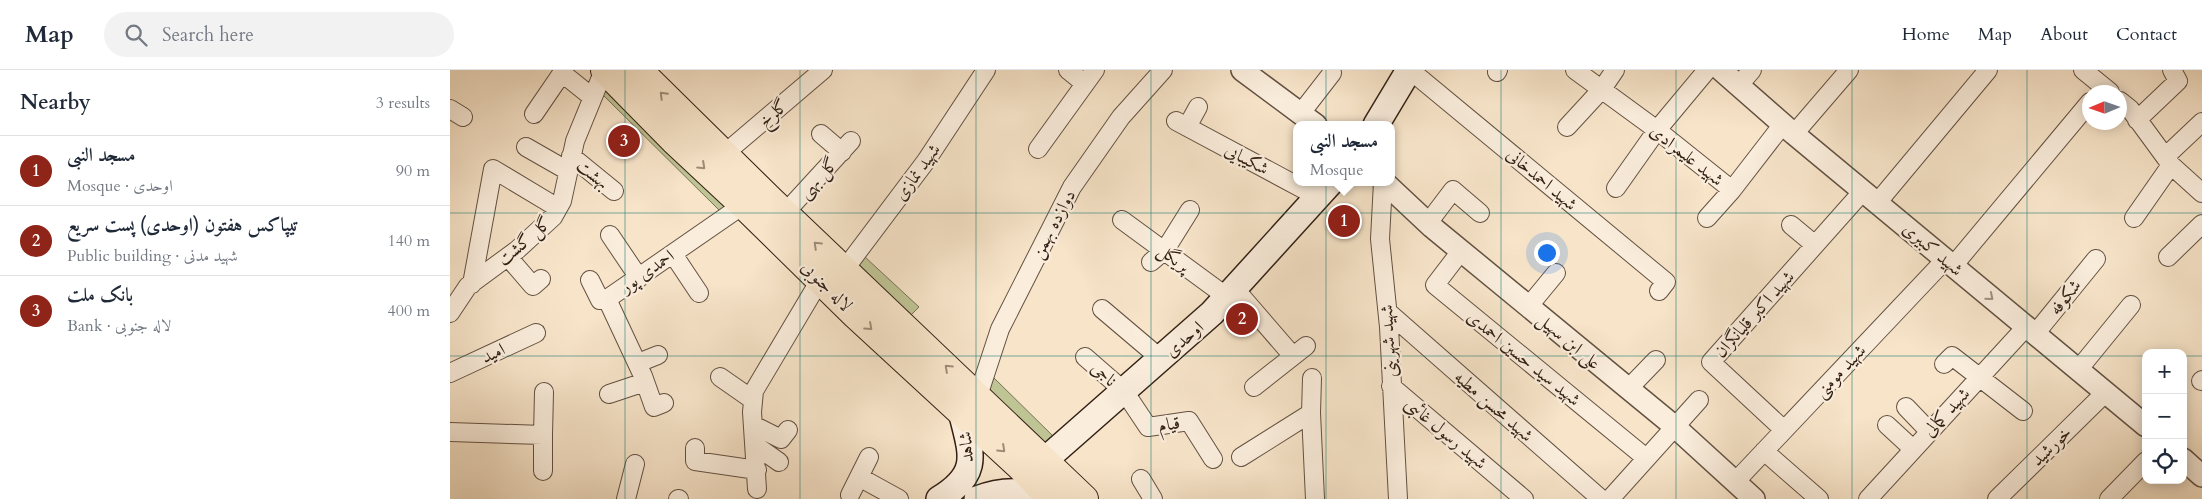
<!DOCTYPE html>
<html lang="en">
<head>
<meta charset="utf-8">
<style>
  :root { --surface:#fff; --page:#f2f2f3; --text:#1f2937; --muted:#747a83; --line:#e0e1e3; --accent:#8f2418 }
  body { margin:0; font-family:Cardo,Amiri,serif; background:var(--page); color:var(--text) }
  .controls { position:absolute; right:15px; bottom:15px; display:grid; overflow:hidden; border-radius:10px; box-shadow:0 2px 12px #0003 }
  .controls button { width:45px; height:45px; display:grid; place-items:center; padding:0; border:0; border-bottom:1px solid var(--line); background:var(--surface); color:var(--text); font:25px sans-serif }
  .compass { position:absolute; left:1632px; top:15px; width:45px; height:45px; border-radius:50%; background:var(--surface); box-shadow:0 2px 12px #0003; rotate:268deg }
  .you { position:absolute; left:1096px; top:182px; width:18px; height:18px; margin:-12px; border:4px solid #fff; border-radius:50%; background:#1a73e8; box-shadow:0 0 0 8px #1a73e833 }
  .badge { display:grid; place-items:center; width:32px; height:32px; border-radius:50%; background:var(--accent); color:#fff; font-size:16px; font-weight:700 }
  .pin { position:absolute; translate:-50% -50%; border:2px solid #fff; box-shadow:0 1px 5px #0006 }
  .popup { position:absolute; left:843px; top:51px; width:102px; height:65px; box-sizing:border-box; display:grid; place-content:center; border-radius:10px; background:var(--surface); filter:drop-shadow(0 1px 4px #0005); font-size:16px; white-space:nowrap; color:var(--muted) }
  .popup b { font-size:19px; color:var(--text) }
  .popup::after { content:''; position:absolute; left:50%; top:100%; margin-left:-10px; border:10px solid transparent; border-top-color:var(--surface) }
  .list { margin:0; padding:0; list-style:none }
  h2 { display:flex; justify-content:space-between; align-items:center; height:65px; margin:0; padding:0 20px; font-size:21px }
  h2 small { font-size:16px; font-weight:400; color:var(--muted) }
  .list li { display:grid; grid-template-columns:32px 1fr auto; gap:15px; align-items:center; box-sizing:border-box; height:70px; padding:0 20px; border-top:1px solid var(--line) }
  .list b { display:block; font-size:19px; white-space:nowrap }
  .list p { margin:0; font-size:16px; white-space:nowrap; color:var(--muted) }
  .list em { font-size:16px; font-style:normal; color:var(--muted) }
  .icon { flex:none; width:28px; height:28px; fill:none; stroke:currentColor; stroke-width:2; stroke-linecap:round; stroke-linejoin:round }
  .map { position:relative; flex:none; width:1752px; height:429px; overflow:hidden }
  header { display:flex; align-items:center; gap:30px; box-sizing:border-box; height:70px; padding:0 25px; background:var(--surface); border-bottom:1px solid var(--line) }
  header strong { font-size:24px }
  nav { display:flex; gap:28px; margin-inline-start:auto; font-size:18px }
  .search { width:350px; height:45px; background:var(--page); display:flex; align-items:center; gap:12px; box-sizing:border-box; padding:0 18px; border-radius:28px; color:var(--muted); font-size:19px }
  main { display:flex }
  aside { flex:1; background:var(--surface) }
  .map>svg:first-child { display:block }
  .green { fill:#bfc495; stroke:#787255 }
  .lines { fill:none; stroke-linecap:round; stroke-linejoin:round }
  .minor-casing { stroke:#635142; stroke-width:20 }
  .tertiary-casing { stroke:#635142; stroke-width:24 }
  .secondary-casing { stroke:#322015; stroke-width:28 }
  .primary-casing { stroke:#322015; stroke-width:30 }
  .minor { stroke:#faeddc; stroke-width:18 }
  .tertiary { stroke:#faeddc; stroke-width:21 }
  .secondary { stroke:#faeddc; stroke-width:25 }
  .primary { stroke:#f7e4c9; stroke-width:28 }
  .oneway { stroke:#9e8c78 }
  .oneway2 { stroke:#a09182 }
  .grid { fill:none; stroke:#0f766e; stroke-width:1; stroke-opacity:0.55 }
  .labels { text-anchor:middle; stroke-width:4.5; stroke-linejoin:round; paint-order:stroke }
  .street-label { font-size:18px; fill:#322015; stroke:#faeddc }
</style>
</head>
<body>
<header>
<strong>Map</strong>
<div class="search"><svg class="icon" aria-label="search" viewBox="0 0 24 24"><circle cx="10" cy="10" r="6"/><path d="M15 15l6 6"/></svg>Search here</div>
<nav><a>Home</a><a>Map</a><a>About</a><a>Contact</a></nav>
</header>
<main>
<aside>
<h2>Nearby<small>3 results</small></h2>
<ul class="list">
<li><span class="badge">1</span><div><b>مسجد النبی</b><p>Mosque · اوحدی</p></div><em>90 m</em></li>
<li><span class="badge">2</span><div><b>تیپاکس هفتون (اوحدی) پست سریع</b><p>Public building · شهید مدنی</p></div><em>140 m</em></li>
<li><span class="badge">3</span><div><b>بانک ملت</b><p>Bank · لاله جنوبی</p></div><em>400 m</em></li>
</ul>
</aside>
<div class="map">
<svg width="1752" height="429" viewBox="0 0 1752 429">
  <rect width="100%" height="100%" fill="#f7e4c9"/>
  <filter id="stains"><feTurbulence type="fractalNoise" baseFrequency=".004" numOctaves="4"/><feColorMatrix values="0 0 0 0 .2 0 0 0 0 .09 0 0 0 0 .02 0 0 0 .5 -.17"/></filter>
  <radialGradient id="worn" r=".72"><stop offset=".6" stop-color="#630" stop-opacity="0"/><stop offset="1" stop-color="#630" stop-opacity=".3"/></radialGradient>
  <path class="green" d="M 156,10 L 283,134 L 271,142 L 151,23 Z
    M 415,187 L 469,237 L 459,247 L 406,197 Z
    M 544,308 L 604,367 L 592,379 L 536,324 Z"/>
  <g class="lines">
    <defs>
      <path id="minor" d="M 618,0 L 634,13
        M 960,0 L 1216,212 L 1209,221
        M 1125,0 L 1207,60 L 1282,120 L 1333,54
        M 1633,0 L 1660,22
        M 1047,2 L 1048,0
        M 1289,15 L 1302,0
        M 1670,31 L 1680,39 L 1721,95 L 1752,123
        M 0,39 L 13,47
        M 851,43 L 882,3
        M 84,44 L 112,3 L 142,27
        M 1687,50 L 1728,11 L 1722,0
        M 726,51 L 868,127
        M 737,57 L 748,37
        M 1117,57 L 1152,19 L 1165,0
        M 371,64 L 392,82
        M 1344,64 L 1399,0
        M 76,77 L 118,101
        M 588,79 L 645,0
        M 273,85 L 373,0
        M 121,86 L 164,121
        M 1715,87 L 1752,52
        M 933,112 L 930,169 L 939,257 L 948,429
        M 1166,118 L 1207,60 L 1257,0
        M 1427,133 L 1538,0
        M 334,144 L 401,71
        M 1257,148 L 1282,120
        M 1684,148 L 1721,95
        M 672,150 L 777,227
        M 978,153 L 1003,120 L 1030,143
        M 1341,155 L 1365,175
        M 160,165 L 189,208
        M 1011,181 L 985,215 L 1196,388
        M 223,184 L 249,223
        M 58,187 L 83,216 L 91,209
        M 1718,187 L 1752,154
        M 701,192 L 715,180 L 740,140
        M 1503,196 L 1640,32
        M 394,200 L 476,91 L 536,0
        M 140,210 L 150,230 L 157,229
        M 22,214 L 43,99 L 108,138
        M 785,219 L 842,285
        M 1078,237 L 1106,203
        M 652,239 L 711,289
        M 938,242 L 1151,429
        M 0,243 L 18,216 L 67,180 L 103,147 L 112,131 L 125,71 L 154,0
        M 1585,264 L 1646,189
        M 635,287 L 674,321 L 698,357 L 739,351 L 763,389
        M 188,293 L 208,285
        M 1494,294 L 1502,286 L 1573,341
        M 1628,300 L 1681,235
        M 0,303 L 86,263
        M 270,307 L 303,330
        M 1751,311 L 1752,310
        M 941,316 L 1074,429
        M 804,317 L 856,276
        M 1178,319 L 1206,290
        M 159,324 L 195,312
        M 528,326 L 550,259 L 622,117 L 671,47 L 713,0
        M 214,333 L 204,337 L 193,306 L 157,229 L 293,135
        M 1456,337 L 1479,361
        M 861,343 L 862,308
        M 303,355 L 331,369 L 338,360
        M 1437,355 L 1463,379
        M 1334,360 L 1261,292 L 1413,121
        M 0,362 L 93,365 L 94,322
        M 305,375 L 329,392
        M 245,378 L 245,391 L 307,400
        M 1314,381 L 1369,429
        M 419,387 L 409,407 L 449,429
        M 791,387 L 861,343 L 865,429
        M 93,401 L 93,365
        M 691,409 L 703,429
        M 1285,412 L 1495,190
        M 307,419 L 302,342 L 304,321 L 370,210
        M 400,425 L 409,407
        M 176,429 L 185,394
        M 228,429 L 229,429
        M 1160,429 L 1249,330
        M 1418,429 L 1576,257
        M 1547,429 L 1656,322
        M 1659,429 L 1696,391"/>
      <path id="tertiary" d="M 792,0 L 866,55
        M 1271,0 L 1344,64 L 1696,356
        M 934,112 L 982,157 L 1224,356 L 1304,429
        M 1733,389 L 1752,406"/>
      <path id="secondary" d="M 926,55 L 959,0
        M 595,390 L 762,243 L 881,112
        M 489,429 C 532,403 521,383 511,341
        M 527,429 C 550,420 574,419 597,429"/>
      <path id="primary" d="M 155,0 L 224,70 L 299,140 L 406,245 L 571,397 L 602,429
        M 188,0 L 320,130 L 634,429"/>
    </defs>
    <use href="#minor" class="minor-casing"/>
    <use href="#tertiary" class="tertiary-casing"/>
    <use href="#secondary" class="secondary-casing"/>
    <use href="#primary" class="primary-casing"/>
    <use href="#minor" class="minor"/>
    <use href="#tertiary" class="tertiary"/>
    <use href="#secondary" class="secondary"/>
    <use href="#primary" class="primary"/>
  </g>
  <defs><path id="oneway-chevron" d="M-2-3.5L2.5 0L-2 3.5" fill="none" stroke-width="1.6" stroke-linecap="round" stroke-linejoin="round" transform="scale(1.25)"/></defs>
  <g class="oneway">
    <use href="#oneway-chevron" transform="translate(213 25) rotate(-135)"/>
    <use href="#oneway-chevron" transform="translate(252 96) rotate(43)"/>
    <use href="#oneway-chevron" transform="translate(367 175) rotate(-136)"/>
    <use href="#oneway-chevron" transform="translate(419 257) rotate(42)"/>
    <use href="#oneway-chevron" transform="translate(498 298) rotate(-137)"/>
    <use href="#oneway-chevron" transform="translate(552 379) rotate(43)"/>
  </g>
  <use class="oneway2" href="#oneway-chevron" transform="translate(1540 227) rotate(40)"/>
  <path class="grid" d="M 175,0 L 175,429M 350,0 L 350,429M 526,0 L 526,429M 701,0 L 701,429M 876,0 L 876,429M 1051,0 L 1051,429M 1226,0 L 1226,429M 1402,0 L 1402,429M 1577,0 L 1577,429M 0,143 L 1752,143M 0,286 L 1696,286M 1733,286 L 1752,286"/>
  <g class="labels">
    <g class="street-label">
      <text transform="translate(323 43) rotate(-40)" y="6">گلرخ</text>
      <text transform="translate(1237 85) rotate(38)" y="6">شهید علیمرادی</text>
      <text transform="translate(797 89) rotate(28)" y="6">شکیبایی</text>
      <text transform="translate(467 102) rotate(-54)" y="6">شهید نمازی</text>
      <text transform="translate(143 104) rotate(39)" y="6">بهشت</text>
      <text transform="translate(368 108) rotate(-47)" y="6">گل بهی</text>
      <text transform="translate(1092 109) rotate(40)" y="6">شهید احمدخانی</text>
      <text transform="translate(603 154) rotate(-62)" y="6">دوازده بهمن</text>
      <text transform="translate(74 171) rotate(-41)" y="6">گل گشت</text>
      <text transform="translate(1483 179) rotate(40)" y="6">شهید کبیری</text>
      <text transform="translate(724 188) rotate(37)" y="6">پریگل</text>
      <text transform="translate(197 201) rotate(-35)" y="6">احمدی پور</text>
      <text transform="translate(377 216) rotate(45)" y="6">لاله جنوبی</text>
      <text transform="translate(1615 227) rotate(-51)" y="6">شکوفه</text>
      <text transform="translate(1304 244) rotate(-48)" y="6">شهید اکبر قلیانگران</text>
      <text transform="translate(734 269) rotate(-41)" y="6">اوحدی</text>
      <text transform="translate(938 271) rotate(-93)" y="6">شهید شهرینی</text>
      <text transform="translate(1119 271) rotate(40)" y="6">علی ابن سهیل</text>
      <text transform="translate(43 283) rotate(-25)" y="6">امید</text>
      <text transform="translate(1074 288) rotate(39)" y="6">شهید سید حسین احمدی</text>
      <text transform="translate(1390 301) rotate(-47)" y="6">شهید مومنی</text>
      <text transform="translate(654 304) rotate(41)" y="6">ناجی</text>
      <text transform="translate(1044 336) rotate(41)" y="6">شهید محسن مطیه</text>
      <text transform="translate(1496 342) rotate(-47)" y="6">شهید کمالی</text>
      <text transform="translate(719 354) rotate(-9)" y="6">قیام</text>
      <text transform="translate(996 363) rotate(40)" y="6">شهید رسول غائبی</text>
      <text transform="translate(1601 376) rotate(-44)" y="6">خورشید</text>
      <text transform="translate(516 377) rotate(-95)" y="6">شاهد</text>
    </g>
  </g>
  <rect width="100%" height="100%" filter="url(#stains)"/>
  <rect width="100%" height="100%" fill="url(#worn)"/>
</svg>
<div class="controls">
<button>+</button>
<button>−</button>
<button><svg class="icon" aria-label="locate" viewBox="0 0 24 24"><circle cx="12" cy="12" r="6"/><path d="M12 2v4M12 18v4M2 12h4M18 12h4"/></svg></button>
</div>
<svg class="compass" viewBox="-18 -18 36 36"><path d="M0-13l5 13h-10z" fill="#e53935"/><path d="M0 13l5-13h-10z" fill="#747a83"/></svg>
<div class="you"></div>
<div class="pin badge" style="left:894px;top:151px">1</div>
<div class="popup"><b>مسجد النبی</b>Mosque</div>
<div class="pin badge" style="left:792px;top:249px">2</div>
<div class="pin badge" style="left:174px;top:71px">3</div>
</div>
</main>
</body>
</html>
